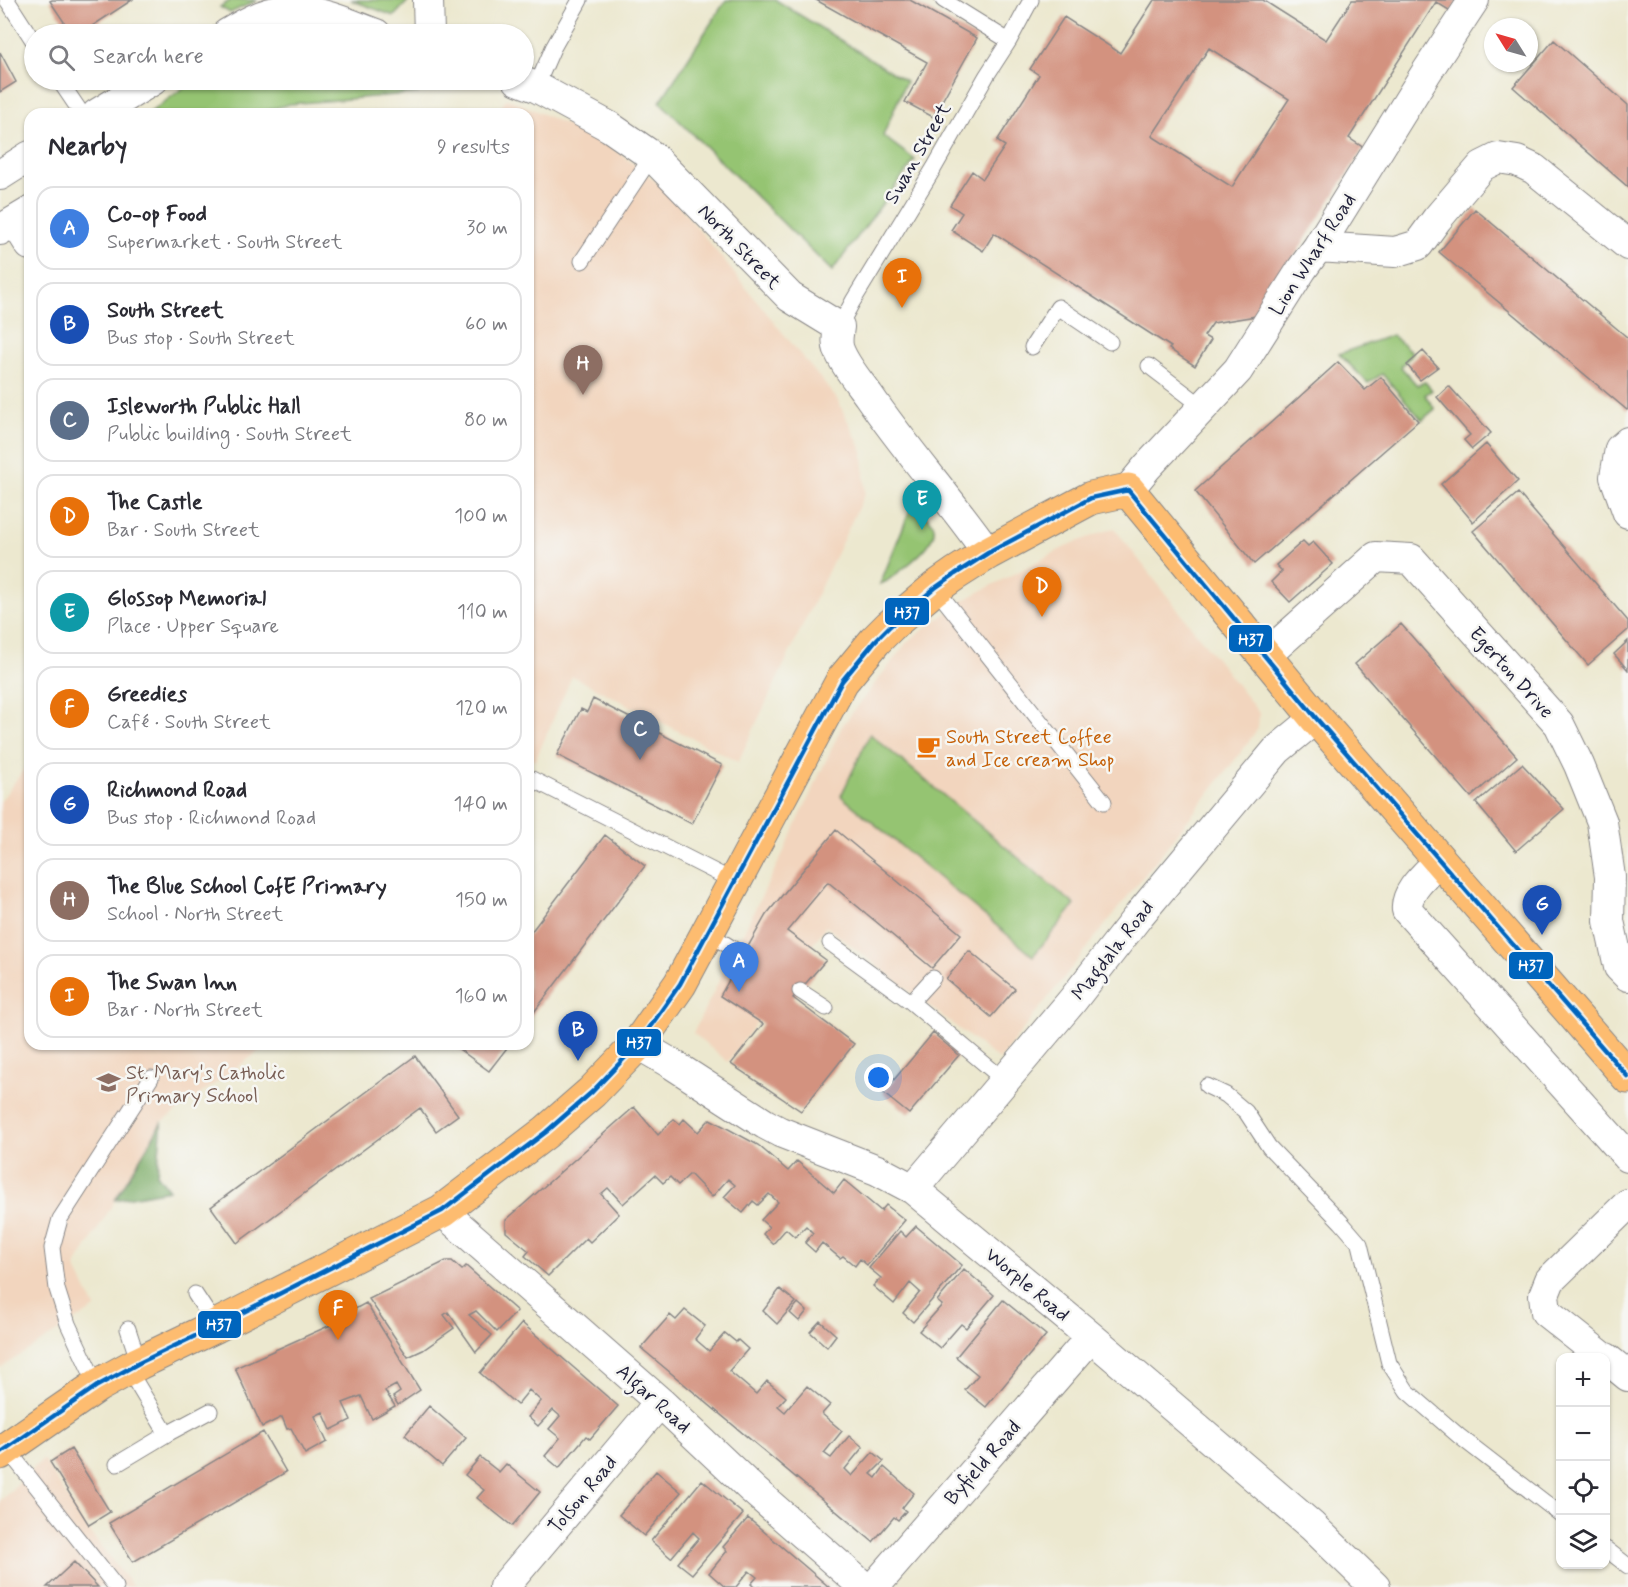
<!DOCTYPE html>
<html lang="en">
<head>
<meta charset="utf-8">
<style>
  :root { --surface:#fff; --page:#f2f2f3; --text:#2b2b33; --muted:#7c7c81; --line:#e1e1e2; --accent:#d1495b }
  body { margin:0; font-family:Mynerve,sans-serif; background:var(--page); color:var(--text) }
  .controls { position:absolute; right:18px; bottom:18px; display:grid; overflow:hidden; border-radius:12px; box-shadow:0 2px 4px #0004 }
  .controls button { width:54px; height:54px; display:grid; place-items:center; padding:0; border:0; border-bottom:2px solid var(--line); background:var(--surface); color:var(--text); font:30px sans-serif }
  .compass { position:absolute; left:1484px; top:18px; width:54px; height:54px; border-radius:50%; background:var(--surface); box-shadow:0 2px 4px #0004; rotate:307deg }
  .you { position:absolute; left:879px; top:1078px; width:21px; height:21px; margin:-15px; border:4px solid #fff; border-radius:50%; background:#1a73e8; box-shadow:0 0 0 9px #1a73e833 }
  .badge { display:grid; place-items:center; width:39px; height:39px; border-radius:50%; background:var(--accent); color:#fff; font-size:20px; font-weight:700 }
  .pin { position:absolute; translate:-50% -50px; filter:drop-shadow(0 2px 3px #0008) }
  .pin::after { content:''; position:absolute; top:32px; width:21px; height:18px; background:inherit; clip-path:polygon(0 0,100% 0,50% 100%) }
  .list { margin:0; padding:0; list-style:none }
  h2 { display:flex; justify-content:space-between; align-items:center; height:78px; margin:0; padding:0 24px; font-size:26px }
  h2 small { font-size:20px; font-weight:400; color:var(--muted) }
  .list li { display:grid; grid-template-columns:39px 1fr auto; gap:18px; align-items:center; box-sizing:border-box; height:84px; margin:0 12px 12px; padding:0 12px; border:2px solid var(--line); border-radius:18px }
  .list b { display:block; font-size:22px; white-space:nowrap }
  .list p { margin:0; font-size:20px; white-space:nowrap; color:var(--muted) }
  .list em { font-size:20px; font-style:normal; color:var(--muted) }
  .icon { flex:none; width:33px; height:33px; fill:none; stroke:currentColor; stroke-width:2; stroke-linecap:round; stroke-linejoin:round }
  .map { position:relative; flex:none; width:1628px; height:1587px; overflow:hidden }
  .search { position:absolute; background:var(--surface); box-shadow:0 2px 4px #0004; left:24px; top:24px; width:510px; height:66px; display:flex; align-items:center; gap:15px; box-sizing:border-box; padding:0 21px; border-radius:33px; color:var(--muted); font-size:22px }
  .panel { position:absolute; background:var(--surface); box-shadow:0 2px 4px #0004; left:24px; top:108px; width:510px; height:942px; border-radius:18px }
  .map>svg:first-child { display:block }
  .built { fill:#f2d5be }
  .green { fill:#95c472; stroke:#5c7356; stroke-width:1.5 }
  .forest { fill:#78aa64; stroke:#4d6650; stroke-width:1.5 }
  .building { fill:#d3927f; fill-rule:evenodd }
  .lines { fill:none; stroke-linecap:round; stroke-linejoin:round }
  .lane-casing { stroke:#878585; stroke-width:17 }
  .street-casing { stroke:#878585; stroke-width:32 }
  .primary-casing { stroke:#878585; stroke-width:35 }
  .lane { stroke:#fff; stroke-width:15 }
  .street { stroke:#fff; stroke-width:30 }
  .primary { stroke:#fdbc70; stroke-width:33 }
  .bus-1-casing { stroke:#f6f6f2; stroke-width:9 }
  .bus-1 { stroke:#0065bd; stroke-width:4.5 }
  .labels { text-anchor:middle; stroke-width:5; stroke-linejoin:round; paint-order:stroke }
  .street-label { font-size:20px; fill:#22223b; stroke:#f6f6f2 }
  .food-label { font-size:20px; fill:#c56008; stroke:#f6f6f2; text-anchor:start }
  .education-label { font-size:20px; fill:#785e54; stroke:#f6f6f2; text-anchor:start }
  .line-badge { stroke:#f6f6f2; stroke-width:2 }
  .badge-label { font-size:16px; text-anchor:middle; font-weight:bold; fill:#fff }
</style>
</head>
<body>
<div class="map">
<svg width="1628" height="1587" viewBox="0 0 1628 1587">
  <rect width="100%" height="100%" fill="#f6f6f2"/>
  <filter id="ink" filterUnits="userSpaceOnUse"><feTurbulence type="fractalNoise" baseFrequency=".0167" numOctaves="2"/><feDisplacementMap in="SourceGraphic" scale="12" xChannelSelector="R" yChannelSelector="G"/><feConvolveMatrix kernelMatrix="1 2 1 2 8 2 1 2 1" color-interpolation-filters="sRGB"/></filter>
  <filter id="wash" filterUnits="userSpaceOnUse"><feTurbulence type="fractalNoise" baseFrequency=".008" numOctaves="4" result="noise"/><feDisplacementMap in="SourceGraphic" scale="24" xChannelSelector="R" yChannelSelector="G"/><feGaussianBlur stdDeviation="1.35" result="paint"/><feColorMatrix in="noise" values="0 0 0 0 0 0 0 0 0 0 0 0 0 0 0 0 0 1.4 0 .05"/><feComposite in="paint" operator="in"/></filter>
  <g filter="url(#wash)">
    <rect width="100%" height="100%" fill="#ece8cf"/>
    <path class="built" d="M 506,99 L 519,103 L 603,142 L 634,164 L 667,191 L 837,399 L 863,452 L 865,493 L 738,762 L 572,676 L 535,761 L 528,757 L 528,114 L 497,114 Z
      M 1114,528 L 1259,713 L 1258,728 L 1242,751 L 999,1060 L 826,926 L 728,1062 L 693,1033 L 784,851 L 842,726 L 908,641 L 964,600 L 1071,544 Z
      M 30,761 L 30,1044 L 269,1044 L 162,1122 L 75,1267 L 95,1308 L 0,1368 L 0,802 Z
      M 43,1459 L 88,1530 L 133,1587 L 0,1587 L 0,1501 Z"/>
    <path class="green" d="M 231,0 L 258,0 L 230,13 L 220,7 Z
      M 351,0 L 409,0 L 394,16 Z
      M 726,0 L 776,0 L 906,81 L 883,136 L 915,160 L 832,271 L 660,102 Z
      M 194,80 L 419,80 L 418,93 L 290,104 L 254,114 L 148,114 Z
      M 1392,335 L 1413,353 L 1401,367 L 1417,385 L 1425,382 L 1432,390 L 1425,395 L 1435,409 L 1422,420 L 1382,374 L 1368,383 L 1339,354 Z
      M 913,503 C 918,509 930,518 933,524 C 942,544 899,571 887,581 L 880,584 Z
      M 870,734 L 1075,905 L 1033,956 L 841,796 Z"/>
    <path class="forest" d="M 162,1122 L 157,1174 L 169,1190 L 115,1200 Z"/>
    <g id="blocks">
      <path class="building" d="M 52,0 L 132,0 L 80,34 L 72,34 L 50,1 Z
        M 816,0 L 910,0 L 977,38 L 933,117 L 905,102 L 927,62 Z
        M 1154,0 L 1263,0 L 1326,40 L 1352,0 L 1459,0 L 1452,12 L 1436,2 L 1349,138 L 1364,148 L 1256,316 L 1213,323 L 1204,336 L 1211,340 L 1195,366 L 1169,349 L 1171,347 L 994,233 L 983,251 L 951,230 L 962,213 L 950,205 L 972,171 L 983,179 L 1005,146 L 997,141 L 1039,75 L 1030,69 L 1064,17 L 1120,53 ZM 1209,48 L 1289,99 L 1232,187 L 1152,136 Z
        M 1554,40 L 1628,105 L 1628,187 L 1513,87 Z
        M 0,52 L 16,82 L 0,92 Z
        M 1475,209 L 1628,338 L 1628,409 L 1627,410 L 1439,252 Z
        M 1423,351 L 1438,367 L 1420,380 L 1407,365 Z
        M 1338,362 L 1365,390 L 1381,377 L 1418,421 L 1254,564 L 1195,491 Z
        M 1449,386 L 1491,433 L 1472,449 L 1464,440 L 1470,435 L 1437,397 Z
        M 1486,444 L 1518,481 L 1473,522 L 1441,484 Z
        M 1518,493 L 1628,621 L 1628,630 L 1588,665 L 1473,531 Z
        M 1303,541 L 1308,546 L 1313,542 L 1333,564 L 1290,602 L 1271,582 L 1282,571 L 1276,565 Z
        M 1401,624 L 1517,757 L 1471,797 L 1355,664 Z
        M 1628,641 L 1628,670 L 1614,654 Z
        M 593,699 L 722,765 L 692,824 L 557,755 L 581,709 L 587,712 Z
        M 1522,764 L 1564,809 L 1516,851 L 1476,803 Z
        M 836,830 L 961,934 L 932,968 L 828,882 L 787,931 L 826,960 L 793,998 L 854,1044 L 801,1111 L 731,1064 L 763,1024 L 720,996 L 766,915 Z
        M 605,835 L 645,866 L 528,1020 L 528,936 Z
        M 969,951 L 1015,989 L 991,1017 L 946,979 Z
        M 933,1033 L 959,1055 L 909,1114 L 883,1093 Z
        M 452,1044 L 510,1044 L 489,1071 Z
        M 415,1056 L 458,1115 L 436,1131 L 420,1108 L 237,1243 L 211,1207 Z
        M 634,1107 L 658,1135 L 674,1119 L 680,1124 L 684,1119 L 698,1132 L 710,1119 L 758,1145 L 788,1171 L 797,1161 L 834,1193 L 844,1180 L 881,1211 L 886,1205 L 905,1220 L 867,1265 L 860,1259 L 855,1266 L 843,1256 L 840,1258 L 822,1243 L 815,1252 L 805,1243 L 813,1233 L 806,1226 L 795,1237 L 786,1229 L 773,1244 L 763,1234 L 769,1227 L 761,1220 L 778,1202 L 769,1194 L 758,1205 L 753,1201 L 743,1213 L 724,1197 L 735,1185 L 728,1179 L 712,1197 L 690,1174 L 678,1185 L 670,1177 L 663,1183 L 655,1175 L 623,1204 L 608,1188 L 601,1194 L 619,1214 L 590,1242 L 586,1238 L 548,1276 L 525,1256 L 529,1251 L 506,1232 L 506,1220 Z
        M 916,1226 L 962,1265 L 913,1322 L 903,1313 L 920,1292 L 910,1283 L 894,1304 L 873,1286 L 881,1278 L 869,1268 L 900,1231 L 906,1237 Z
        M 446,1261 L 452,1261 L 462,1270 L 466,1266 L 517,1311 L 497,1332 L 476,1311 L 469,1315 L 492,1335 L 476,1352 L 448,1312 L 444,1315 L 454,1328 L 423,1350 L 408,1357 L 369,1299 Z
        M 964,1269 L 994,1295 L 966,1328 L 961,1324 L 940,1348 L 919,1331 L 942,1305 L 937,1301 Z
        M 780,1289 L 796,1302 L 777,1324 L 763,1311 Z
        M 1003,1300 L 1046,1335 L 986,1407 L 965,1390 L 978,1375 L 956,1357 Z
        M 366,1303 L 420,1390 L 398,1405 L 393,1397 L 400,1392 L 396,1385 L 385,1391 L 395,1406 L 372,1419 L 361,1396 L 343,1403 L 351,1420 L 331,1430 L 323,1412 L 315,1416 L 327,1442 L 305,1454 L 291,1428 L 287,1429 L 282,1417 L 262,1427 L 235,1368 L 342,1320 L 340,1317 Z
        M 798,1303 L 807,1311 L 799,1321 L 790,1313 Z
        M 685,1310 L 705,1326 L 695,1339 L 709,1351 L 725,1333 L 736,1342 L 738,1340 L 748,1349 L 729,1371 L 756,1394 L 767,1381 L 786,1397 L 778,1406 L 785,1412 L 807,1386 L 830,1405 L 822,1414 L 842,1431 L 824,1453 L 831,1458 L 849,1436 L 863,1447 L 845,1469 L 852,1476 L 873,1452 L 884,1461 L 871,1474 L 876,1478 L 884,1467 L 914,1493 L 902,1508 L 906,1511 L 898,1520 L 894,1517 L 873,1542 L 641,1348 L 670,1315 L 676,1320 Z
        M 820,1321 L 836,1335 L 827,1347 L 810,1332 Z
        M 522,1323 L 618,1406 L 590,1439 L 586,1436 L 559,1468 L 545,1456 L 560,1438 L 549,1429 L 560,1416 L 553,1410 L 538,1426 L 528,1417 L 541,1401 L 529,1390 L 517,1405 L 480,1373 Z
        M 429,1406 L 466,1438 L 442,1466 L 405,1435 Z
        M 263,1432 L 286,1472 L 133,1562 L 109,1523 Z
        M 71,1449 L 110,1512 L 89,1525 L 50,1462 Z
        M 480,1457 L 499,1472 L 506,1464 L 540,1492 L 512,1526 L 477,1498 L 484,1490 L 465,1475 Z
        M 656,1471 L 681,1492 L 644,1536 L 619,1515 Z
        M 702,1480 L 743,1514 L 692,1574 L 678,1563 L 699,1538 L 693,1532 L 671,1558 L 651,1541 Z
        M 748,1518 L 801,1563 L 829,1587 L 754,1587 L 751,1584 L 757,1577 L 749,1571 L 736,1587 L 725,1587 L 709,1573 L 727,1551 L 723,1547 Z
        M 74,1562 L 98,1587 L 47,1587 Z"/>
    </g>
  </g>
  <g filter="url(#ink)">
    <use href="#blocks" fill-opacity="0" stroke="#878585" stroke-width="1.5"/>
    <g class="lines">
      <defs>
        <path id="lane" d="M 7,0 L 34,42
          M 943,0 L 1009,41
          M 59,80 L 82,114
          M 536,87 L 553,48 L 580,0
          M 582,261 L 652,156
          M 839,327 L 853,301 L 934,168 L 987,75 L 1009,41 L 1031,0
          M 1032,347 L 1058,307 L 1110,342
          M 1149,366 L 1203,407
          M 935,588 L 1104,802
          M 528,777 L 735,882
          M 708,933 L 743,955
          M 830,943 L 911,1002 L 1005,1081
          M 800,991 L 826,1008
          M 911,1002 L 933,978
          M 1207,1086 L 1226,1095 L 1246,1112 L 1269,1147 L 1341,1222 L 1360,1244 L 1389,1363 L 1407,1391 L 1459,1436 L 1560,1514
          M 195,1294 L 216,1326
          M 128,1329 L 139,1363
          M 97,1386 L 68,1324 L 57,1289 L 52,1248 L 60,1219 L 151,1078
          M 167,1434 L 210,1411
          M 7,1449 L 116,1587
          M 117,1464 L 167,1434 L 128,1369
          M 1606,1549 L 1628,1566"/>
        <path id="street" d="M 428,0 L 429,34
          M 227,34 C 242,25 264,12 282,11 C 315,8 346,23 376,34
          M 518,80 L 536,87 L 610,127 L 652,156 L 790,297 L 839,327 C 838,335 836,342 839,350 C 845,366 859,382 869,396 C 906,450 950,499 988,553
          M 97,114 L 153,80
          M 0,175 L 30,156
          M 15,221 L 30,245
          M 0,230 L 30,212
          M 1318,247 L 1395,252 L 1418,245 L 1437,219 L 1482,166 L 1498,158 L 1517,161 L 1534,169 L 1628,245
          M 1628,442 L 1620,449 L 1615,477 L 1628,513
          M 1128,490 L 1147,467 L 1238,370 L 1302,269 L 1318,247 L 1426,73 L 1474,0
          M 1265,656 L 1376,557 L 1411,559 L 1559,724 L 1579,765 L 1602,822 L 1610,877 L 1609,921 L 1619,967 L 1628,976
          M 1439,861 C 1427,874 1405,891 1407,910 L 1628,1157
          M 638,1044 L 672,1064 L 765,1124 L 780,1132 L 877,1170 L 913,1189 L 1091,1337 L 1312,1526 L 1375,1587
          M 913,1189 L 1072,1001 L 1140,914 L 1277,750 L 1316,718
          M 442,1211 L 660,1402 L 752,1489 L 864,1587
          M 1604,1358 L 1546,1312 L 1544,1295 L 1550,1280 L 1628,1204
          M 1606,1358 L 1628,1376
          M 504,1587 L 660,1402
          M 874,1587 L 1091,1337"/>
        <path id="primary" d="M 0,1453 L 97,1386 L 139,1363 L 216,1326 L 442,1211 L 546,1132 L 592,1092 L 638,1044 L 680,984 L 842,681 L 875,641 L 890,626 L 935,588 L 955,574 L 988,553 L 1091,498 L 1128,490 L 1316,718 L 1628,1077"/>
      </defs>
      <use href="#lane" class="lane-casing"/>
      <use href="#street" class="street-casing"/>
      <use href="#primary" class="primary-casing"/>
      <use href="#lane" class="lane"/>
      <use href="#street" class="street"/>
      <use href="#primary" class="primary"/>
      <defs>
        <path id="bus-1" d="M 1128,490 L 1316,718 L 1628,1077
          M 0,1453 L 97,1386 L 139,1363 L 216,1326 L 442,1211 L 546,1132 L 592,1092 L 638,1044 L 680,984 L 842,681 L 875,641 L 890,626 L 935,588 L 955,574 L 988,553 L 1091,498 L 1128,490"/>
      </defs>
      <use href="#bus-1" class="bus-1-casing"/>
      <use href="#bus-1" class="bus-1"/>
    </g>
  </g>
  <defs>
    <symbol id="cafe-bare" viewBox="-9 -9 18 18"><path d="M-5.5-4.5H6V0H3Q3 3.5 0 3.5H-2.5Q-5.5 3.5-5.5 0ZM3-3.2v2h1.7v-2ZM-6 4.5H4V6H-6Z" fill="#e8710a" stroke="#f6f6f2" stroke-width="2.5" paint-order="stroke"/></symbol>
    <symbol id="school-bare" viewBox="-9 -9 18 18"><path d="M0-5L7-2L0 1L-7-2ZM-4 1L0 2.5L4 1V4Q0 6-4 4Z" fill="#8d6e63" stroke="#f6f6f2" stroke-width="2.5" paint-order="stroke"/></symbol>
  </defs>
  <g fill-rule="evenodd">
    <use href="#cafe-bare" x="912" y="730" width="33" height="33"/>
    <use href="#school-bare" x="92" y="1066" width="33" height="33"/>
  </g>
  <g class="labels">
    <g class="street-label">
      <text transform="translate(917 153) rotate(-60)" y="7">Swan Street</text>
      <text transform="translate(740 246) rotate(46)" y="7">North Street</text>
      <text transform="translate(1312 254) rotate(-57)" y="7">Lion Wharf Road</text>
      <text transform="translate(1512 672) rotate(48)" y="7">Egerton Drive</text>
      <text transform="translate(1112 950) rotate(-52)" y="7">Magdala Road</text>
      <text transform="translate(1028 1284) rotate(40)" y="7">Worple Road</text>
      <text transform="translate(654 1398) rotate(42)" y="7">Algar Road</text>
      <text transform="translate(982 1462) rotate(-49)" y="7">Byfield Road</text>
      <text transform="translate(582 1494) rotate(-50)" y="7">Tolson Road</text>
    </g>
    <g class="food-label">
      <text x="946" y="743">South Street Coffee<tspan x="946" dy="23">and Ice cream Shop</tspan></text>
    </g>
    <g class="education-label">
      <text x="126" y="1079">St. Mary's Catholic<tspan x="126" dy="23">Primary School</tspan></text>
    </g>
  </g>
  <g class="line-badge">
    <rect x="884" y="597" width="46" height="29" rx="6" fill="#0065bd"/>
    <rect x="1228" y="624" width="45" height="29" rx="6" fill="#0065bd"/>
    <rect x="1508" y="951" width="46" height="29" rx="6" fill="#0065bd"/>
    <rect x="616" y="1028" width="46" height="29" rx="6" fill="#0065bd"/>
    <rect x="197" y="1310" width="45" height="29" rx="6" fill="#0065bd"/>
  </g>
  <g class="badge-label">
    <text x="907" y="618">H37</text>
    <text x="1251" y="645">H37</text>
    <text x="1531" y="971">H37</text>
    <text x="639" y="1048">H37</text>
    <text x="219" y="1330">H37</text>
  </g>
</svg>
<div class="controls">
<button>+</button>
<button>−</button>
<button><svg class="icon" aria-label="locate" viewBox="0 0 24 24"><circle cx="12" cy="12" r="6"/><path d="M12 2v4M12 18v4M2 12h4M18 12h4"/></svg></button>
<button><svg class="icon" aria-label="layers" viewBox="0 0 24 24"><path d="M12 4l9 5-9 5-9-5zM3 14l9 5 9-5"/></svg></button>
</div>
<svg class="compass" viewBox="-18 -18 36 36"><path d="M0-13l5 13h-10z" fill="#e53935"/><path d="M0 13l5-13h-10z" fill="#7c7c81"/></svg>
<div class="you"></div>
<div class="pin badge" style="left:739px;top:992px;background:#3f7fe0">A</div>
<div class="pin badge" style="left:578px;top:1061px;background:#1a4fb4">B</div>
<div class="pin badge" style="left:640px;top:760px;background:#5c6f8a">C</div>
<div class="pin badge" style="left:1042px;top:617px;background:#e8710a">D</div>
<div class="pin badge" style="left:922px;top:530px;background:#0f9aa8">E</div>
<div class="pin badge" style="left:338px;top:1340px;background:#e8710a">F</div>
<div class="pin badge" style="left:1542px;top:935px;background:#1a4fb4">G</div>
<div class="pin badge" style="left:583px;top:395px;background:#8d6e63">H</div>
<div class="pin badge" style="left:902px;top:308px;background:#e8710a">I</div>
<div class="search"><svg class="icon" aria-label="search" viewBox="0 0 24 24"><circle cx="10" cy="10" r="6"/><path d="M15 15l6 6"/></svg>Search here</div>
<section class="panel">
<h2>Nearby<small>9 results</small></h2>
<ul class="list">
<li><span class="badge" style="background:#3f7fe0">A</span><div><b>Co-op Food</b><p>Supermarket · South Street</p></div><em>30 m</em></li>
<li><span class="badge" style="background:#1a4fb4">B</span><div><b>South Street</b><p>Bus stop · South Street</p></div><em>60 m</em></li>
<li><span class="badge" style="background:#5c6f8a">C</span><div><b>Isleworth Public Hall</b><p>Public building · South Street</p></div><em>80 m</em></li>
<li><span class="badge" style="background:#e8710a">D</span><div><b>The Castle</b><p>Bar · South Street</p></div><em>100 m</em></li>
<li><span class="badge" style="background:#0f9aa8">E</span><div><b>Glossop Memorial</b><p>Place · Upper Square</p></div><em>110 m</em></li>
<li><span class="badge" style="background:#e8710a">F</span><div><b>Greedies</b><p>Café · South Street</p></div><em>120 m</em></li>
<li><span class="badge" style="background:#1a4fb4">G</span><div><b>Richmond Road</b><p>Bus stop · Richmond Road</p></div><em>140 m</em></li>
<li><span class="badge" style="background:#8d6e63">H</span><div><b>The Blue School CofE Primary</b><p>School · North Street</p></div><em>150 m</em></li>
<li><span class="badge" style="background:#e8710a">I</span><div><b>The Swan Inn</b><p>Bar · North Street</p></div><em>160 m</em></li>
</ul>
</section>
</div>
</body>
</html>
